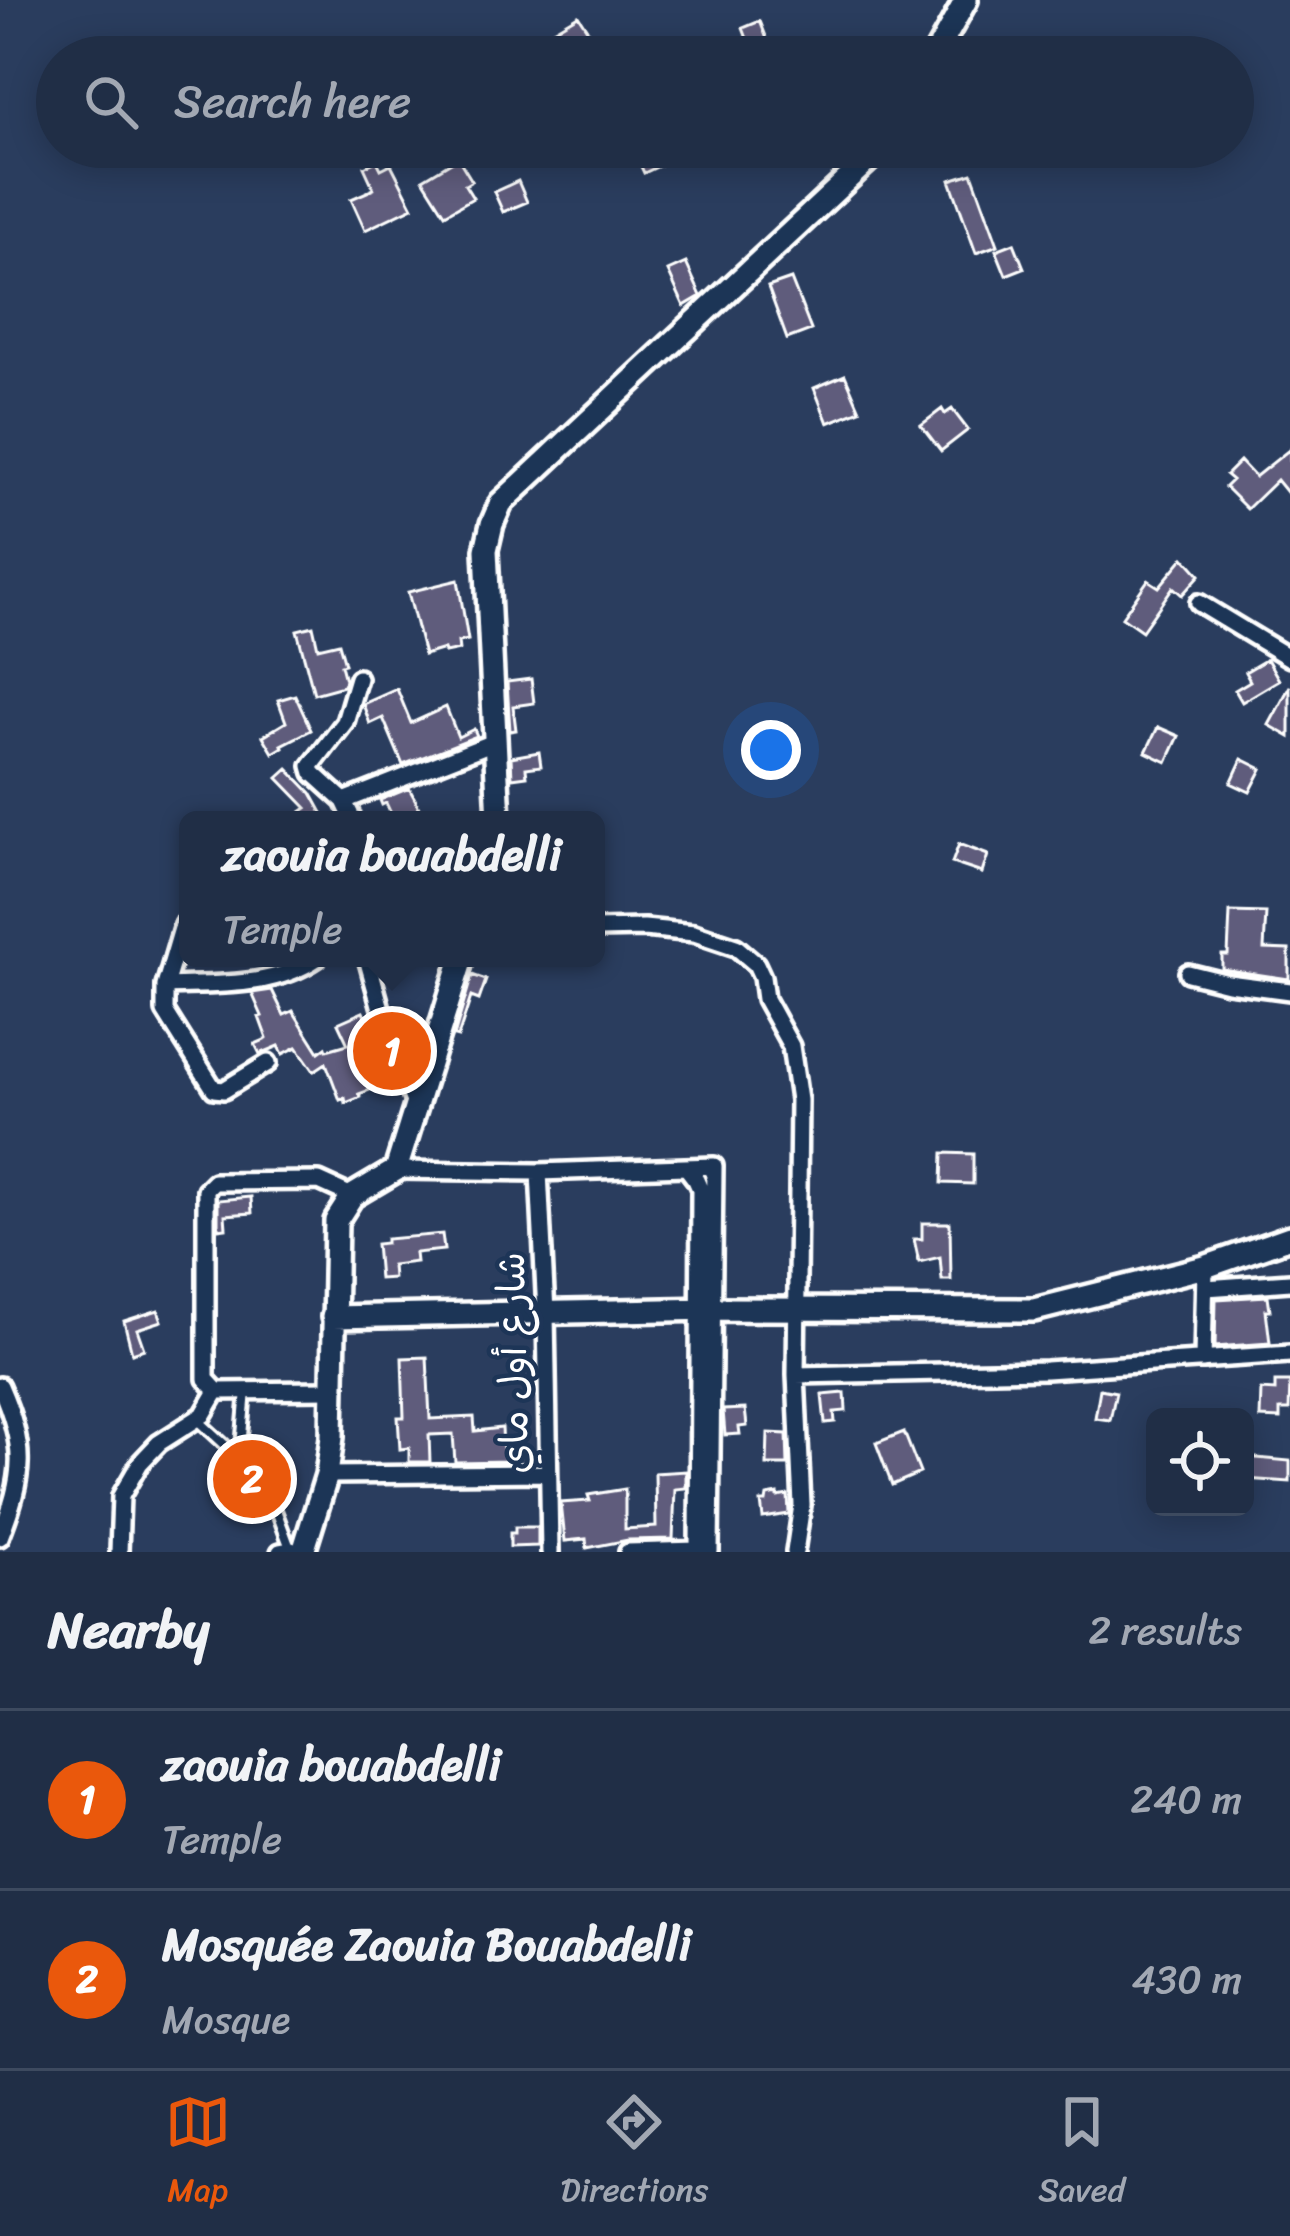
<!DOCTYPE html>
<html lang="en">
<head>
<meta charset="utf-8">
<style>
  :root { --surface:#202e46; --page:#2d3a51; --text:#f1f3f6; --muted:#a2a8b3; --line:#3d4a5f; --accent:#ea580c }
  body { margin:0; font-family:Sriracha,"Playpen Sans Arabic",sans-serif; background:var(--page); color:var(--text) }
  .controls { position:absolute; right:36px; bottom:36px; display:grid; overflow:hidden; border-radius:18px; box-shadow:0 6px 30px #0003 }
  .controls button { width:108px; height:108px; display:grid; place-items:center; padding:0; border:0; border-bottom:3px solid var(--line); background:var(--surface); color:var(--text); font:60px sans-serif }
  .you { position:absolute; left:771px; top:750px; width:42px; height:42px; margin:-30px; border:9px solid #fff; border-radius:50%; background:#1a73e8; box-shadow:0 0 0 18px #1a73e833 }
  .badge { display:grid; place-items:center; width:78px; height:78px; border-radius:50%; background:var(--accent); color:#fff; font-size:39px; font-weight:700 }
  .pin { position:absolute; translate:-50% -50%; border:6px solid #fff; box-shadow:0 3px 12px #0006 }
  .popup { position:absolute; left:179px; top:811px; width:426px; height:156px; box-sizing:border-box; display:grid; place-content:center; border-radius:18px; background:var(--surface); filter:drop-shadow(0 3px 9px #0005); font-size:39px; white-space:nowrap; color:var(--muted) }
  .popup b { font-size:45px; color:var(--text) }
  .popup::after { content:''; position:absolute; left:50%; top:100%; margin-left:-24px; border:24px solid transparent; border-top-color:var(--surface) }
  .list { margin:0; padding:0; list-style:none }
  h2 { display:flex; justify-content:space-between; align-items:center; height:156px; margin:0; padding:0 48px; font-size:51px }
  h2 small { font-size:39px; font-weight:400; color:var(--muted) }
  .list li { display:grid; grid-template-columns:78px 1fr auto; gap:36px; align-items:center; box-sizing:border-box; height:180px; padding:0 48px; border-top:3px solid var(--line) }
  .list b { display:block; font-size:45px; white-space:nowrap }
  .list p { margin:0; font-size:39px; white-space:nowrap; color:var(--muted) }
  .list em { font-size:39px; font-style:normal; color:var(--muted) }
  .icon { flex:none; width:66px; height:66px; fill:none; stroke:currentColor; stroke-width:2; stroke-linecap:round; stroke-linejoin:round }
  .map { position:relative; flex:none; width:1290px; height:1552px; overflow:hidden }
  .search { position:absolute; background:var(--surface); box-shadow:0 6px 30px #0003; left:36px; right:36px; top:36px; height:132px; display:flex; align-items:center; gap:30px; box-sizing:border-box; padding:0 42px; border-radius:66px; color:var(--muted); font-size:45px }
  .sheet { height:516px; background:var(--surface) }
  nav { display:flex; justify-content:space-around; align-items:center; box-sizing:border-box; height:168px; border-top:3px solid var(--line); background:var(--surface); font-size:33px; color:var(--muted) }
  nav a { display:grid; justify-items:center; gap:6px }
  nav .on { color:var(--accent) }
  .map>svg:first-child { display:block }
  .building { fill:#5e5c7b; stroke:#fff; stroke-width:3 }
  .lines { fill:none; stroke-linecap:round; stroke-linejoin:round }
  .lane-casing { stroke:#fff; stroke-width:16 }
  .street-casing { stroke:#fff; stroke-width:24 }
  .secondary-casing { stroke:#fff; stroke-width:30 }
  .lane { stroke:#1d3557; stroke-width:8 }
  .street { stroke:#1d3557; stroke-width:15 }
  .secondary { stroke:#1d3557; stroke-width:21 }
  .labels { text-anchor:middle; stroke-width:9; stroke-linejoin:round; paint-order:stroke }
  .street-label { font-size:39px; fill:#fff; stroke:#1d3557 }
</style>
</head>
<body>
<div class="map">
<svg width="1290" height="1552" viewBox="0 0 1290 1552">
  <rect width="100%" height="100%" fill="#2a3d5e"/>
  <filter id="ink" filterUnits="userSpaceOnUse"><feTurbulence type="fractalNoise" baseFrequency=".00833" numOctaves="2"/><feDisplacementMap in="SourceGraphic" scale="24" xChannelSelector="R" yChannelSelector="G"/><feConvolveMatrix kernelMatrix="1 2 1 2 8 2 1 2 1" color-interpolation-filters="sRGB"/></filter>
  <g filter="url(#ink)">
    <path class="building" d="M 578,15 L 605,57 L 496,57 L 524,42 L 526,46 Z
      M 760,21 L 774,57 L 754,57 L 743,28 Z
      M 632,147 L 653,147 L 661,165 L 644,173 Z
      M 458,158 L 472,181 L 465,185 L 473,198 L 445,214 L 423,179 Z
      M 377,161 L 381,169 L 391,164 L 413,207 L 365,230 L 351,199 L 374,189 L 364,167 Z
      M 972,173 L 998,245 L 976,253 L 950,180 Z
      M 518,181 L 527,202 L 503,212 L 494,192 Z
      M 1014,243 L 1024,268 L 1006,275 L 996,250 Z
      M 686,263 L 701,296 L 684,306 L 668,271 Z
      M 791,279 L 811,330 L 787,339 L 768,287 Z
      M 845,375 L 860,410 L 828,423 L 814,388 Z
      M 942,409 L 945,414 L 952,409 L 968,430 L 941,451 L 921,425 Z
      M 1290,449 L 1290,496 L 1277,480 L 1247,509 L 1225,487 L 1232,480 L 1226,475 L 1240,461 L 1255,477 Z
      M 1184,557 L 1200,575 L 1182,595 L 1173,587 L 1142,631 L 1122,617 L 1148,580 L 1159,587 Z
      M 458,580 L 468,640 L 458,642 L 459,650 L 445,653 L 444,649 L 424,655 L 408,592 Z
      M 313,626 L 318,648 L 339,643 L 345,664 L 341,665 L 345,680 L 343,686 L 314,694 L 297,630 Z
      M 1267,659 L 1279,680 L 1242,702 L 1235,690 L 1250,681 L 1245,672 Z
      M 531,679 L 534,703 L 513,706 L 516,730 L 510,731 L 507,682 Z
      M 1290,686 L 1290,737 L 1269,725 Z
      M 397,689 L 411,723 L 446,707 L 458,737 L 474,729 L 477,736 L 403,765 L 383,718 L 370,724 L 363,704 Z
      M 295,695 L 311,730 L 282,745 L 283,747 L 273,753 L 263,736 L 286,722 L 278,700 Z
      M 1158,727 L 1179,736 L 1167,762 L 1146,752 Z
      M 539,752 L 541,766 L 526,768 L 527,776 L 512,778 L 511,757 Z
      M 1242,759 L 1262,769 L 1250,792 L 1231,783 Z
      M 288,769 L 311,793 L 326,820 L 305,820 L 301,812 L 307,808 L 278,778 Z
      M 409,788 L 416,801 L 424,820 L 394,820 L 386,803 L 382,805 L 380,800 Z
      M 959,844 L 988,855 L 982,873 L 952,863 Z
      M 1230,912 L 1266,913 L 1264,949 L 1289,950 L 1289,979 L 1222,969 L 1222,955 L 1228,955 Z
      M 472,975 L 486,980 L 479,1000 L 471,997 L 458,1037 L 454,1036 Z
      M 272,990 L 284,1015 L 293,1011 L 319,1052 L 326,1047 L 327,1050 L 348,1044 L 338,1023 L 363,1012 L 375,1037 L 370,1037 L 388,1083 L 359,1094 L 361,1097 L 346,1103 L 345,1098 L 340,1100 L 326,1063 L 314,1071 L 297,1047 L 283,1054 L 279,1046 L 260,1054 L 255,1044 L 267,1039 L 259,1017 L 262,1016 L 252,993 Z
      M 943,1153 L 973,1154 L 973,1184 L 942,1183 Z
      M 251,1197 L 252,1213 L 225,1215 L 226,1228 L 218,1229 L 218,1200 Z
      M 922,1223 L 950,1223 L 951,1280 L 942,1280 L 940,1257 L 919,1262 L 914,1239 L 922,1239 Z
      M 442,1234 L 444,1250 L 415,1253 L 416,1262 L 392,1265 L 393,1278 L 379,1279 L 376,1244 L 386,1243 L 386,1239 Z
      M 1268,1296 L 1270,1310 L 1266,1310 L 1270,1343 L 1215,1347 L 1216,1299 Z
      M 158,1310 L 162,1321 L 137,1329 L 144,1349 L 132,1353 L 124,1321 Z
      M 427,1357 L 430,1419 L 474,1417 L 475,1431 L 502,1428 L 503,1447 L 508,1446 L 509,1461 L 455,1462 L 453,1434 L 429,1435 L 430,1462 L 409,1462 L 409,1448 L 400,1449 L 398,1417 L 404,1417 L 402,1358 Z
      M 1275,1382 L 1290,1382 L 1289,1410 L 1280,1410 L 1280,1419 L 1260,1418 L 1261,1390 L 1275,1391 Z
      M 1100,1389 L 1116,1392 L 1110,1420 L 1095,1418 Z
      M 845,1393 L 846,1411 L 834,1412 L 835,1422 L 825,1423 L 822,1395 Z
      M 745,1409 L 747,1426 L 739,1427 L 740,1434 L 725,1435 L 723,1410 Z
      M 904,1432 L 920,1473 L 892,1485 L 876,1443 Z
      M 768,1433 L 787,1434 L 788,1465 L 767,1465 Z
      M 1245,1457 L 1290,1461 L 1290,1482 L 1245,1479 Z
      M 686,1471 L 686,1488 L 675,1489 L 673,1539 L 628,1540 L 587,1548 L 586,1539 L 565,1541 L 561,1503 L 590,1501 L 588,1495 L 625,1489 L 625,1529 L 656,1527 L 655,1473 Z
      M 778,1494 L 778,1497 L 788,1495 L 789,1514 L 763,1518 L 761,1502 L 766,1502 L 767,1496 Z
      M 515,1527 L 538,1527 L 538,1546 L 510,1547 L 510,1533 L 515,1533 Z"/>
    <g class="lines">
      <defs>
        <path id="lane" d="M 197,1419 L 237,1456 L 259,1491 L 276,1510 L 290,1548
          M 240,1459 L 246,1390"/>
        <path id="street" d="M 1199,603 L 1290,658
          M 344,801 L 313,773 L 311,766 L 345,722 L 358,678
          M 353,820 L 344,801 L 494,742
          M 183,925 L 165,986 C 216,984 273,988 317,958
          M 596,929 L 644,928 L 694,933 L 736,947 L 756,964 L 762,977 L 765,999 L 791,1046 L 799,1100 L 796,1375 L 802,1505 L 795,1552
          M 367,958 L 391,1045 L 416,1107
          M 1188,973 L 1228,983 L 1290,991
          M 165,986 L 165,1011 L 214,1089 L 224,1090 L 268,1063
          M 686,1167 L 696,1180 L 700,1189 L 698,1552
          M 396,1170 L 539,1172 L 714,1166 L 710,1552
          M 539,1172 L 546,1313 L 550,1552
          M 1206,1288 L 1290,1282
          M 1203,1360 L 1205,1267
          M 796,1375 L 1046,1370 L 1290,1354
          M 0,1386 C 27,1448 24,1475 0,1537
          M 333,1390 L 217,1391 L 206,1379 L 206,1190 L 214,1182 L 319,1181 L 352,1196
          M 327,1475 L 548,1473
          M 119,1552 L 121,1496 L 140,1463 L 159,1443 L 203,1415 L 217,1391
          M 280,1552 L 291,1550 L 295,1552
          M 628,1552 L 698,1550"/>
        <path id="secondary" d="M 934,57 L 966,0
          M 499,820 L 486,550 L 492,524 L 501,503 L 882,147
          M 333,1317 L 713,1309 L 1034,1310 L 1205,1267 L 1290,1237
          M 303,1552 L 327,1475 L 332,1437 L 336,1221 L 352,1196 L 396,1170 L 462,958"/>
      </defs>
      <use href="#lane" class="lane-casing"/>
      <use href="#street" class="street-casing"/>
      <use href="#secondary" class="secondary-casing"/>
      <use href="#lane" class="lane"/>
      <use href="#street" class="street"/>
      <use href="#secondary" class="secondary"/>
    </g>
  </g>
  <g class="labels">
    <g class="street-label">
      <text transform="translate(512 1363) rotate(-91)" y="14">شارع أول ماي</text>
    </g>
  </g>
</svg>
<div class="controls">
<button><svg class="icon" aria-label="locate" viewBox="0 0 24 24"><circle cx="12" cy="12" r="6"/><path d="M12 2v4M12 18v4M2 12h4M18 12h4"/></svg></button>
</div>
<div class="you"></div>
<div class="pin badge" style="left:392px;top:1051px">1</div>
<div class="popup"><b>zaouia bouabdelli</b>Temple</div>
<div class="pin badge" style="left:252px;top:1479px">2</div>
<div class="search"><svg class="icon" aria-label="search" viewBox="0 0 24 24"><circle cx="10" cy="10" r="6"/><path d="M15 15l6 6"/></svg>Search here</div>
</div>
<section class="sheet">
<h2>Nearby<small>2 results</small></h2>
<ul class="list">
<li><span class="badge">1</span><div><b>zaouia bouabdelli</b><p>Temple</p></div><em>240 m</em></li>
<li><span class="badge">2</span><div><b>Mosquée Zaouia Bouabdelli</b><p>Mosque</p></div><em>430 m</em></li>
</ul>
</section>
<nav>
<a class="on"><svg class="icon" aria-label="map" viewBox="0 0 24 24"><path d="M3 6l6-2 6 2 6-2v14l-6 2-6-2-6 2zM9 4v14M15 6v14"/></svg>Map</a>
<a><svg class="icon" aria-label="directions" viewBox="0 0 24 24"><path d="M12 3l9 9-9 9-9-9zM9 14v-3h6M13 9l2 2-2 2"/></svg>Directions</a>
<a><svg class="icon" aria-label="saved" viewBox="0 0 24 24"><path d="M7 4h10v16l-5-4-5 4z"/></svg>Saved</a>
</nav>
</body>
</html>
